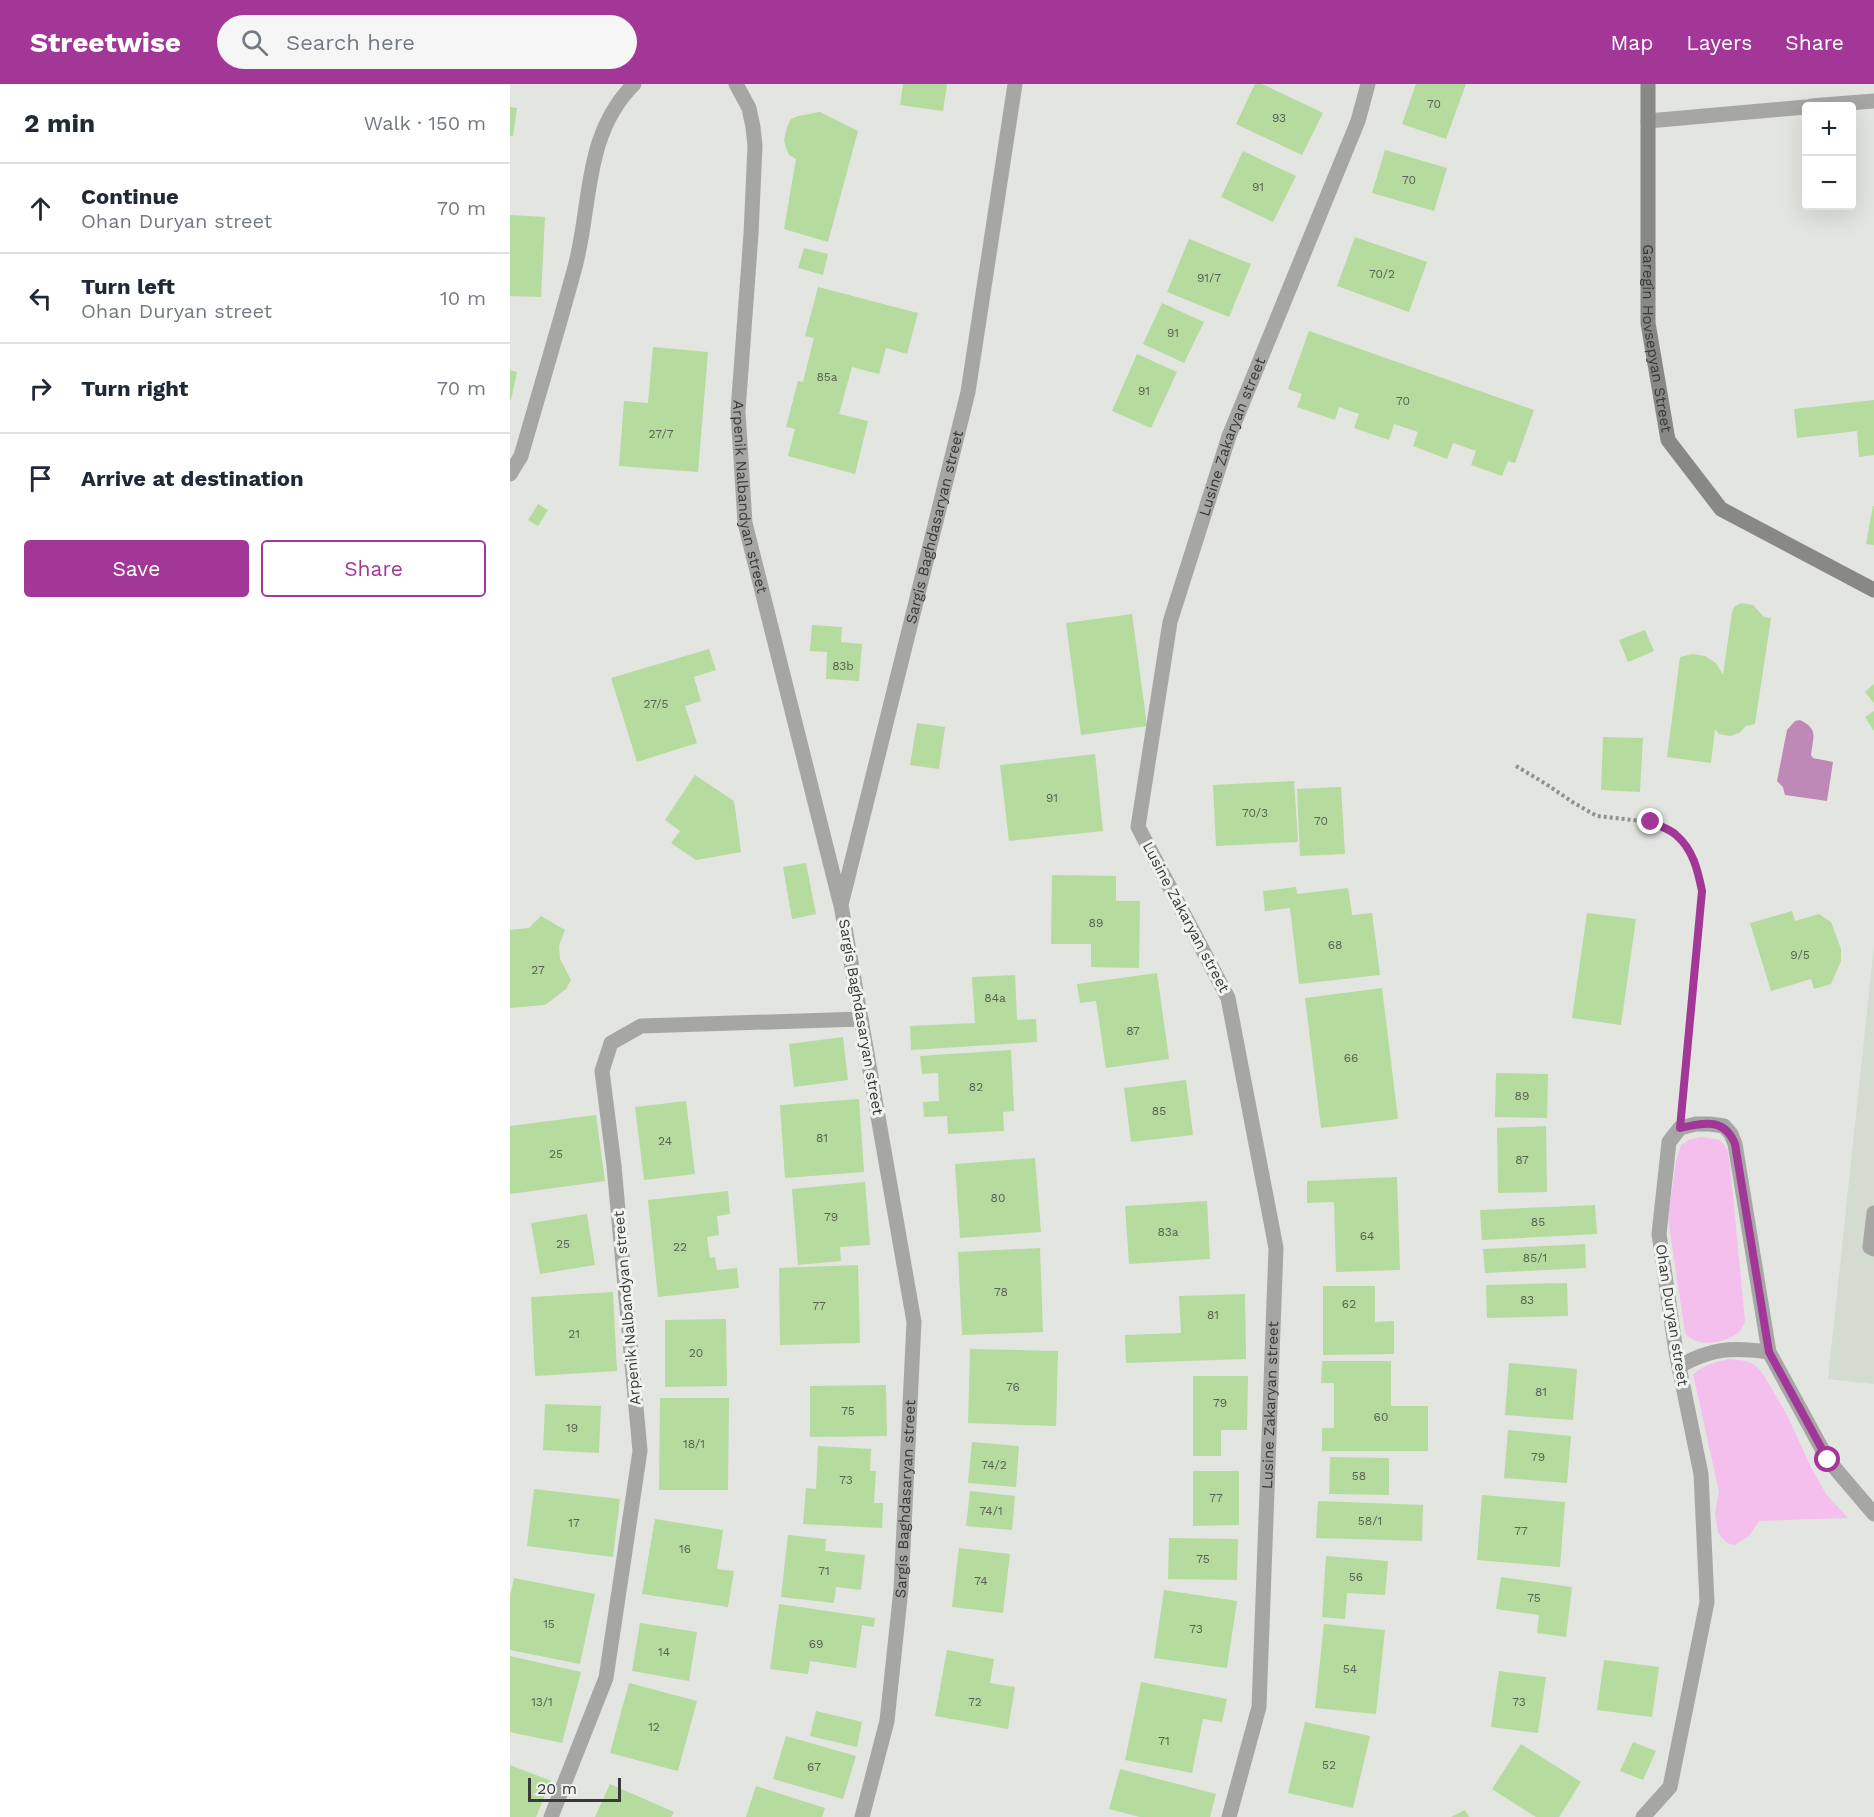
<!DOCTYPE html>
<html lang="en">
<head>
<meta charset="utf-8">
<style>
  :root { --surface:#fff; --page:#f6f6f7; --text:#1f2937; --muted:#747a83; --line:#e0e1e3; --accent:#a23798 }
  body { margin:0; font-family:"Work Sans",sans-serif; background:var(--page); color:var(--text) }
  .controls { position:absolute; right:18px; top:18px; display:grid; overflow:hidden; border-radius:6px; box-shadow:0 6px 24px #0002 }
  .controls button { width:54px; height:54px; display:grid; place-items:center; padding:0; border:0; border-bottom:2px solid var(--line); background:var(--surface); color:var(--text); font:30px sans-serif }
  .scale { position:absolute; left:18px; bottom:15px; width:93px; box-sizing:border-box; padding-left:6px; border:3px solid #383938; border-top:0; font-size:16px; line-height:21px; white-space:nowrap; color:#383938; -webkit-text-stroke:4px #f0f3ef; paint-order:stroke }
  .stop { position:absolute; width:18px; height:18px; margin:-14px; border:4px solid #a23798; border-radius:50%; background:#fff }
  .stop.end { background:#a23798; border-color:#fff; box-shadow:0 2px 6px #0008 }
  .list { margin:0; padding:0; list-style:none }
  h2 { display:flex; justify-content:space-between; align-items:center; height:78px; margin:0; padding:0 24px; font-size:26px }
  h2 small { font-size:20px; font-weight:400; color:var(--muted) }
  .list li { display:grid; grid-template-columns:39px 1fr auto; gap:18px; align-items:center; box-sizing:border-box; height:90px; padding:0 24px; border-top:2px solid var(--line) }
  .list b { display:block; font-size:22px; white-space:nowrap }
  .list p { margin:0; font-size:20px; white-space:nowrap; color:var(--muted) }
  .list em { font-size:20px; font-style:normal; color:var(--muted) }
  .actions { display:flex; gap:12px; padding:18px 24px }
  .actions a { flex:1; padding:14px 0; border:2px solid var(--accent); border-radius:6px; text-align:center; font-size:21px; color:var(--accent) }
  .actions .main { background:var(--accent); color:#fff }
  .icon { flex:none; width:33px; height:33px; fill:none; stroke:currentColor; stroke-width:2; stroke-linecap:round; stroke-linejoin:round }
  .map { position:relative; flex:none; width:1364px; height:1733px; overflow:hidden }
  header { display:flex; align-items:center; gap:36px; box-sizing:border-box; height:84px; padding:0 30px; background:var(--accent); color:#fff }
  header strong { font-size:28px }
  nav { display:flex; gap:33px; margin-inline-start:auto; font-size:21px }
  .search { width:420px; height:54px; background:var(--page); display:flex; align-items:center; gap:15px; box-sizing:border-box; padding:0 21px; border-radius:33px; color:var(--muted); font-size:22px }
  main { display:flex }
  aside { flex:1; background:var(--surface) }
  .map>svg:first-child { display:block }
  .built { fill:#d4dbd1 }
  .green { fill:#f5bfed }
  .water { fill:#bf89b7 }
  .building { fill:#b5db9f }
  .lines { fill:none; stroke-linecap:round; stroke-linejoin:round }
  .path { stroke:#919290; stroke-width:4; stroke-dasharray:3 3; stroke-linecap:butt }
  .lane { stroke:#a6a7a5; stroke-width:15 }
  .street { stroke:#a6a7a5; stroke-width:15 }
  .secondary { stroke:#888987; stroke-width:15 }
  .route { stroke:#a23798; stroke-width:8 }
  .labels { text-anchor:middle; stroke-width:6; stroke-linejoin:round; paint-order:stroke }
  .number-label { font-size:12px; fill:#576252 }
  .street-label { font-size:15px; fill:#383938; stroke:#f0f3ef }
</style>
</head>
<body>
<header>
<strong>Streetwise</strong>
<div class="search"><svg class="icon" aria-label="search" viewBox="0 0 24 24"><circle cx="10" cy="10" r="6"/><path d="M15 15l6 6"/></svg>Search here</div>
<nav><a>Map</a><a>Layers</a><a>Share</a></nav>
</header>
<main>
<aside>
<h2>2 min<small>Walk · 150 m</small></h2>
<ul class="list">
<li><svg class="icon" aria-label="ahead" viewBox="0 0 24 24"><path d="M12 20V5M6 11l6-6 6 6"/></svg><div><b>Continue</b><p>Ohan Duryan street</p></div><em>70 m</em></li>
<li><svg class="icon" aria-label="left" viewBox="0 0 24 24"><path d="M17 20v-9H6M10 6l-5 5 5 5"/></svg><div><b>Turn left</b><p>Ohan Duryan street</p></div><em>10 m</em></li>
<li><svg class="icon" aria-label="right" viewBox="0 0 24 24"><path d="M7 20v-9h11M14 6l5 5-5 5"/></svg><div><b>Turn right</b></div><em>70 m</em></li>
<li><svg class="icon" aria-label="arrive" viewBox="0 0 24 24"><path d="M6 21V4h12l-3 4 3 4H6"/></svg><div><b>Arrive at destination</b></div></li>
</ul>
<div class="actions"><a class="main">Save</a><a>Share</a></div>
</aside>
<div class="map">
<svg width="1364" height="1733" viewBox="0 0 1364 1733">
  <rect width="100%" height="100%" fill="#e3e5e1"/>
  <path class="built" d="M 1364,862 L 1364,1300 L 1318,1295 Z"/>
  <path class="green" d="M 1191,1053 L 1210,1056 L 1217,1065 L 1220,1081 L 1235,1237 C 1235,1239 1232,1244 1231,1246 C 1221,1257 1195,1263 1182,1255 C 1179,1254 1177,1251 1175,1249 L 1158,1134 L 1166,1077 L 1171,1061 L 1179,1056 Z
    M 1219,1275 L 1237,1277 L 1245,1281 L 1253,1290 L 1276,1329 L 1301,1383 L 1316,1410 L 1338,1434 L 1249,1437 L 1239,1452 L 1225,1461 L 1217,1459 L 1208,1449 L 1205,1429 L 1209,1408 L 1183,1290 C 1195,1281 1205,1278 1219,1275 Z"/>
  <path class="water" d="M 1290,636 C 1309,645 1303,653 1301,671 L 1303,674 L 1323,678 L 1317,717 L 1275,711 L 1273,703 L 1267,697 L 1277,646 L 1285,637 Z"/>
  <path class="building" d="M 393,0 L 437,0 L 433,27 L 390,21 Z
    M 745,0 L 752,0 L 813,29 L 792,71 L 726,40 Z
    M 906,0 L 956,0 L 936,55 L 892,40 Z
    M 0,23 L 7,24 L 3,52 L 0,52 Z
    M 310,28 L 348,47 L 318,158 L 274,145 L 286,75 L 279,71 L 276,64 L 274,56 L 277,43 L 281,35 L 288,32 Z
    M 875,66 L 937,84 L 924,127 L 862,109 Z
    M 733,67 L 786,92 L 763,138 L 711,113 Z
    M 0,131 L 35,133 L 31,213 L 0,212 Z
    M 845,153 L 917,178 L 899,228 L 827,202 Z
    M 679,155 L 741,180 L 719,233 L 657,208 Z
    M 294,164 L 318,170 L 313,191 L 288,184 Z
    M 308,203 L 408,229 L 397,270 L 376,264 L 369,290 L 342,283 L 329,330 L 358,337 L 345,390 L 278,372 L 285,345 L 276,343 L 288,297 L 293,298 L 304,254 L 295,252 Z
    M 652,219 L 694,238 L 674,279 L 633,260 Z
    M 799,247 L 1024,326 L 1005,379 L 998,377 L 992,392 L 961,381 L 966,367 L 943,359 L 937,375 L 903,362 L 908,348 L 884,340 L 879,356 L 844,344 L 849,330 L 829,323 L 825,336 L 787,323 L 792,310 L 778,305 Z
    M 143,263 L 198,268 L 188,388 L 109,382 L 114,317 L 138,319 Z
    M 627,270 L 667,288 L 641,344 L 602,327 Z
    M 0,286 L 7,288 L 1,316 L 0,316 Z
    M 1364,316 L 1364,371 L 1349,373 L 1347,347 L 1287,354 L 1284,325 Z
    M 28,420 L 38,426 L 28,442 L 18,436 Z
    M 1363,422 L 1364,422 L 1364,461 L 1356,460 Z
    M 1231,519 L 1243,521 L 1254,533 L 1261,534 L 1245,640 L 1236,642 L 1229,649 L 1220,652 L 1209,650 L 1205,645 L 1201,679 L 1157,673 L 1170,573 L 1183,570 L 1195,572 L 1206,579 L 1213,591 L 1222,528 L 1224,523 Z
    M 622,530 L 637,642 L 571,651 L 556,539 Z
    M 302,541 L 332,543 L 331,558 L 352,560 L 349,597 L 316,595 L 317,568 L 300,567 Z
    M 1135,546 L 1144,567 L 1118,578 L 1109,556 Z
    M 199,565 L 206,586 L 184,593 L 191,617 L 175,622 L 187,659 L 127,678 L 101,594 Z
    M 1364,600 L 1364,619 L 1355,608 Z
    M 1364,627 L 1364,647 L 1355,633 Z
    M 407,639 L 435,643 L 429,685 L 400,681 Z
    M 1093,653 L 1133,654 L 1130,708 L 1091,706 Z
    M 585,670 L 593,747 L 499,757 L 490,681 Z
    M 185,691 L 224,717 L 231,768 L 186,776 L 161,759 L 170,747 L 155,736 Z
    M 784,697 L 788,758 L 706,762 L 703,701 Z
    M 831,703 L 835,770 L 790,772 L 787,705 Z
    M 296,779 L 306,830 L 282,835 L 273,783 Z
    M 542,791 L 606,792 L 606,817 L 630,817 L 629,884 L 581,883 L 581,860 L 541,860 Z
    M 786,803 L 787,810 L 838,804 L 842,831 L 862,829 L 870,891 L 789,900 L 780,824 L 755,827 L 753,807 Z
    M 1282,827 L 1285,837 L 1309,830 L 1321,838 L 1331,865 L 1331,877 L 1321,900 L 1304,905 L 1301,895 L 1261,907 L 1240,839 Z
    M 1077,829 L 1126,835 L 1111,941 L 1062,934 Z
    M 31,832 L 55,846 L 49,862 L 50,875 L 61,896 L 56,905 L 35,921 L 0,924 L 0,846 L 19,844 Z
    M 647,889 L 659,975 L 596,984 L 586,917 L 570,919 L 567,900 Z
    M 505,891 L 507,936 L 526,935 L 527,958 L 401,966 L 400,942 L 465,939 L 462,893 Z
    M 872,904 L 888,1035 L 811,1044 L 795,914 Z
    M 333,953 L 338,996 L 284,1003 L 279,960 Z
    M 501,966 L 504,1027 L 493,1028 L 494,1047 L 438,1050 L 437,1032 L 414,1033 L 413,1018 L 429,1017 L 428,989 L 412,990 L 410,972 Z
    M 986,989 L 1038,990 L 1037,1034 L 985,1033 Z
    M 676,996 L 683,1051 L 621,1058 L 614,1004 Z
    M 349,1015 L 354,1088 L 275,1094 L 270,1021 Z
    M 176,1017 L 185,1090 L 134,1096 L 125,1023 Z
    M 86,1031 L 95,1097 L 0,1110 L 0,1042 Z
    M 1036,1042 L 1037,1108 L 988,1109 L 987,1044 Z
    M 525,1074 L 531,1148 L 450,1154 L 445,1080 Z
    M 887,1093 L 890,1186 L 826,1188 L 824,1118 L 797,1119 L 797,1097 Z
    M 355,1098 L 360,1161 L 330,1163 L 331,1177 L 288,1181 L 282,1105 Z
    M 218,1107 L 220,1130 L 207,1132 L 209,1151 L 197,1153 L 200,1174 L 205,1173 L 207,1186 L 227,1184 L 229,1204 L 148,1213 L 138,1116 Z
    M 697,1117 L 700,1175 L 619,1180 L 615,1122 Z
    M 1085,1121 L 1087,1150 L 972,1156 L 970,1126 Z
    M 77,1130 L 85,1181 L 30,1190 L 21,1139 Z
    M 1075,1160 L 1076,1184 L 975,1189 L 973,1165 Z
    M 530,1164 L 533,1248 L 452,1251 L 448,1168 Z
    M 348,1181 L 350,1259 L 270,1261 L 269,1184 Z
    M 1057,1199 L 1058,1232 L 977,1234 L 976,1201 Z
    M 813,1202 L 865,1202 L 865,1238 L 884,1237 L 884,1270 L 813,1271 Z
    M 103,1208 L 107,1287 L 25,1292 L 21,1213 Z
    M 735,1210 L 736,1275 L 616,1279 L 615,1251 L 671,1249 L 669,1212 Z
    M 216,1235 L 217,1302 L 155,1303 L 155,1236 Z
    M 460,1265 L 548,1267 L 546,1342 L 458,1339 Z
    M 812,1277 L 881,1277 L 881,1322 L 918,1322 L 918,1367 L 812,1367 L 812,1344 L 824,1344 L 824,1299 L 811,1299 Z
    M 999,1279 L 1067,1285 L 1063,1336 L 995,1331 Z
    M 683,1292 L 738,1292 L 737,1346 L 711,1346 L 711,1372 L 683,1372 Z
    M 376,1301 L 377,1352 L 300,1353 L 300,1302 Z
    M 150,1314 L 219,1314 L 218,1406 L 149,1406 Z
    M 35,1320 L 91,1322 L 89,1369 L 33,1366 Z
    M 998,1346 L 1061,1352 L 1057,1399 L 994,1394 Z
    M 462,1358 L 509,1362 L 506,1403 L 458,1399 Z
    M 308,1362 L 361,1365 L 360,1387 L 366,1387 L 364,1419 L 373,1419 L 372,1444 L 293,1440 L 296,1404 L 306,1405 Z
    M 820,1373 L 879,1374 L 879,1411 L 819,1410 Z
    M 683,1387 L 729,1387 L 729,1441 L 683,1442 Z
    M 24,1405 L 110,1415 L 103,1473 L 17,1462 Z
    M 460,1407 L 505,1412 L 502,1446 L 456,1442 Z
    M 972,1411 L 1055,1418 L 1050,1483 L 967,1476 Z
    M 808,1417 L 913,1421 L 912,1457 L 806,1454 Z
    M 145,1435 L 213,1446 L 207,1485 L 224,1487 L 218,1523 L 132,1510 Z
    M 278,1451 L 316,1455 L 315,1467 L 355,1471 L 351,1506 L 326,1503 L 324,1519 L 271,1513 Z
    M 659,1454 L 728,1455 L 727,1496 L 658,1495 Z
    M 449,1464 L 500,1470 L 493,1529 L 442,1523 Z
    M 816,1472 L 878,1477 L 875,1511 L 837,1509 L 835,1535 L 812,1533 Z
    M 991,1493 L 1062,1503 L 1056,1553 L 1027,1549 L 1029,1531 L 986,1525 Z
    M 4,1494 L 85,1510 L 70,1580 L 0,1566 L 0,1513 Z
    M 654,1506 L 727,1517 L 717,1584 L 644,1574 Z
    M 269,1520 L 365,1534 L 364,1543 L 352,1541 L 346,1584 L 300,1577 L 298,1590 L 260,1585 Z
    M 130,1539 L 187,1548 L 179,1597 L 122,1587 Z
    M 814,1540 L 875,1546 L 866,1630 L 805,1624 Z
    M 437,1566 L 484,1575 L 480,1599 L 505,1603 L 498,1645 L 425,1632 Z
    M 0,1572 L 71,1588 L 52,1659 L 0,1648 Z
    M 1094,1576 L 1149,1583 L 1142,1633 L 1087,1626 Z
    M 989,1587 L 1036,1593 L 1028,1649 L 981,1643 Z
    M 631,1598 L 717,1615 L 712,1638 L 693,1635 L 682,1689 L 615,1676 Z
    M 119,1599 L 187,1617 L 168,1687 L 100,1669 Z
    M 306,1627 L 352,1638 L 347,1663 L 300,1652 Z
    M 795,1638 L 860,1652 L 843,1724 L 778,1709 Z
    M 276,1652 L 346,1672 L 333,1715 L 263,1695 Z
    M 1123,1658 L 1146,1667 L 1133,1696 L 1110,1687 Z
    M 1011,1660 L 1071,1698 L 1049,1733 L 1026,1733 L 982,1705 Z
    M 0,1681 L 41,1697 L 26,1733 L 0,1733 Z
    M 610,1685 L 706,1710 L 700,1733 L 630,1733 L 599,1725 Z
    M 100,1700 L 164,1728 L 161,1733 L 85,1733 Z
    M 246,1702 L 315,1724 L 312,1733 L 236,1733 Z
    M 955,1726 L 959,1733 L 941,1733 Z"/>
  <g class="lines">
    <path class="path" d="M 1006,682 L 1036,700 L 1064,719 L 1087,732 L 1141,738 L 1166,750 L 1180,768 L 1188,786 L 1192,807 L 1173,1020"/>
    <path class="lane" d="M 1301,22 L 1364,17
      M 1138,37 L 1296,23
      M 1364,1129 L 1360,1163 L 1364,1165"/>
    <g class="street">
      <path id="s1" d="M 226,0 L 239,24 L 243,43 L 245,62 L 241,150 L 228,327 L 235,439 L 330,818"/>
      <path d="M 0,390 L 11,372 C 29,309 48,246 65,183 C 82,120 73,51 124,0"/>
      <path d="M 1169,1282 C 1203,1264 1221,1263 1259,1268"/>
      <path d="M 41,1733 L 96,1594 L 130,1367 L 104,1082 L 92,987 L 101,959 L 131,942 L 351,935"/>
      <path id="s2" d="M 352,1733 L 377,1637 L 391,1505 L 404,1238 L 331,821 L 458,308 L 505,0"/>
      <path id="s3" d="M 719,1733 L 749,1623 L 766,1164 L 718,914 L 628,743 L 660,538 L 719,352 L 848,37 L 858,0"/>
      <path d="M 1133,1733 L 1160,1703 L 1197,1518 L 1191,1390 L 1166,1268 L 1149,1150 L 1159,1058 L 1170,1044 L 1186,1040 L 1200,1040 L 1214,1042 L 1221,1050 L 1225,1060 L 1259,1268 L 1318,1376 L 1364,1430"/>
    </g>
    <path class="secondary" id="s4" d="M 1138,0 L 1138,239 L 1158,356 L 1211,425 L 1364,506"/>
  </g>
  <g class="lines">
    <path class="route" d="M 1141,738 C 1149,742 1160,745 1166,751 C 1183,765 1188,787 1192,807 L 1170,1044 C 1194,1039 1214,1033 1225,1060 L 1259,1268 L 1318,1376"/>
  </g>
  <g class="labels">
    <g class="number-label">
      <text x="924" y="24">70</text>
      <text x="769" y="38">93</text>
      <text x="899" y="100">70</text>
      <text x="748" y="107">91</text>
      <text x="872" y="194">70/2</text>
      <text x="699" y="198">91/7</text>
      <text x="663" y="253">91</text>
      <text x="317" y="297">85a</text>
      <text x="634" y="311">91</text>
      <text x="893" y="321">70</text>
      <text x="151" y="354">27/7</text>
      <text x="333" y="586">83b</text>
      <text x="146" y="624">27/5</text>
      <text x="542" y="718">91</text>
      <text x="745" y="733">70/3</text>
      <text x="811" y="741">70</text>
      <text x="586" y="843">89</text>
      <text x="825" y="865">68</text>
      <text x="1290" y="875">9/5</text>
      <text x="28" y="890">27</text>
      <text x="485" y="918">84a</text>
      <text x="623" y="951">87</text>
      <text x="841" y="978">66</text>
      <text x="466" y="1007">82</text>
      <text x="1012" y="1016">89</text>
      <text x="649" y="1031">85</text>
      <text x="312" y="1058">81</text>
      <text x="155" y="1061">24</text>
      <text x="46" y="1074">25</text>
      <text x="1012" y="1080">87</text>
      <text x="488" y="1118">80</text>
      <text x="321" y="1137">79</text>
      <text x="1028" y="1142">85</text>
      <text x="658" y="1152">83a</text>
      <text x="857" y="1156">64</text>
      <text x="53" y="1164">25</text>
      <text x="170" y="1167">22</text>
      <text x="1025" y="1178">85/1</text>
      <text x="491" y="1212">78</text>
      <text x="1017" y="1220">83</text>
      <text x="839" y="1224">62</text>
      <text x="309" y="1226">77</text>
      <text x="703" y="1235">81</text>
      <text x="64" y="1254">21</text>
      <text x="186" y="1273">20</text>
      <text x="503" y="1307">76</text>
      <text x="1031" y="1312">81</text>
      <text x="710" y="1323">79</text>
      <text x="338" y="1331">75</text>
      <text x="871" y="1337">60</text>
      <text x="62" y="1348">19</text>
      <text x="184" y="1364">18/1</text>
      <text x="1028" y="1377">79</text>
      <text x="484" y="1385">74/2</text>
      <text x="849" y="1396">58</text>
      <text x="336" y="1400">73</text>
      <text x="706" y="1418">77</text>
      <text x="481" y="1431">74/1</text>
      <text x="860" y="1441">58/1</text>
      <text x="64" y="1443">17</text>
      <text x="1011" y="1451">77</text>
      <text x="175" y="1469">16</text>
      <text x="693" y="1479">75</text>
      <text x="314" y="1491">71</text>
      <text x="846" y="1497">56</text>
      <text x="471" y="1501">74</text>
      <text x="1024" y="1518">75</text>
      <text x="39" y="1544">15</text>
      <text x="686" y="1549">73</text>
      <text x="306" y="1564">69</text>
      <text x="154" y="1572">14</text>
      <text x="840" y="1589">54</text>
      <text x="32" y="1622">13/1</text>
      <text x="465" y="1622">72</text>
      <text x="1009" y="1622">73</text>
      <text x="144" y="1647">12</text>
      <text x="654" y="1661">71</text>
      <text x="819" y="1685">52</text>
      <text x="304" y="1687">67</text>
    </g>
    <g class="street-label">
      <text dy="5" stroke="none"><textPath href="#s4" startOffset="255">Garegin Hovsepyan Street</textPath></text>
      <text dy="5" stroke="none"><textPath href="#s3" startOffset="1424">Lusine Zakaryan street</textPath></text>
      <text dy="5" stroke="none"><textPath href="#s1" startOffset="418">Arpenik Nalbandyan street</textPath></text>
      <text dy="5" stroke="none"><textPath href="#s2" startOffset="1312">Sargis Baghdasaryan street</textPath></text>
      <text transform="translate(676 833) rotate(62)" y="5">Lusine Zakaryan street</text>
      <text transform="translate(351 933) rotate(80)" y="5">Sargis Baghdasaryan street</text>
      <text transform="translate(117 1224) rotate(-95)" y="5">Arpenik Nalbandyan street</text>
      <text transform="translate(1162 1231) rotate(81)" y="5">Ohan Duryan street</text>
      <text dy="5" stroke="none"><textPath href="#s3" startOffset="416">Lusine Zakaryan street</textPath></text>
      <text dy="5" stroke="none"><textPath href="#s2" startOffset="322">Sargis Baghdasaryan street</textPath></text>
    </g>
  </g>
</svg>
<div class="controls">
<button>+</button>
<button>−</button>
</div>
<div class="scale">20 m</div>
<div class="stop" style="left:1318px;top:1376px"></div>
<div class="stop end" style="left:1141px;top:738px"></div>
</div>
</main>
</body>
</html>
